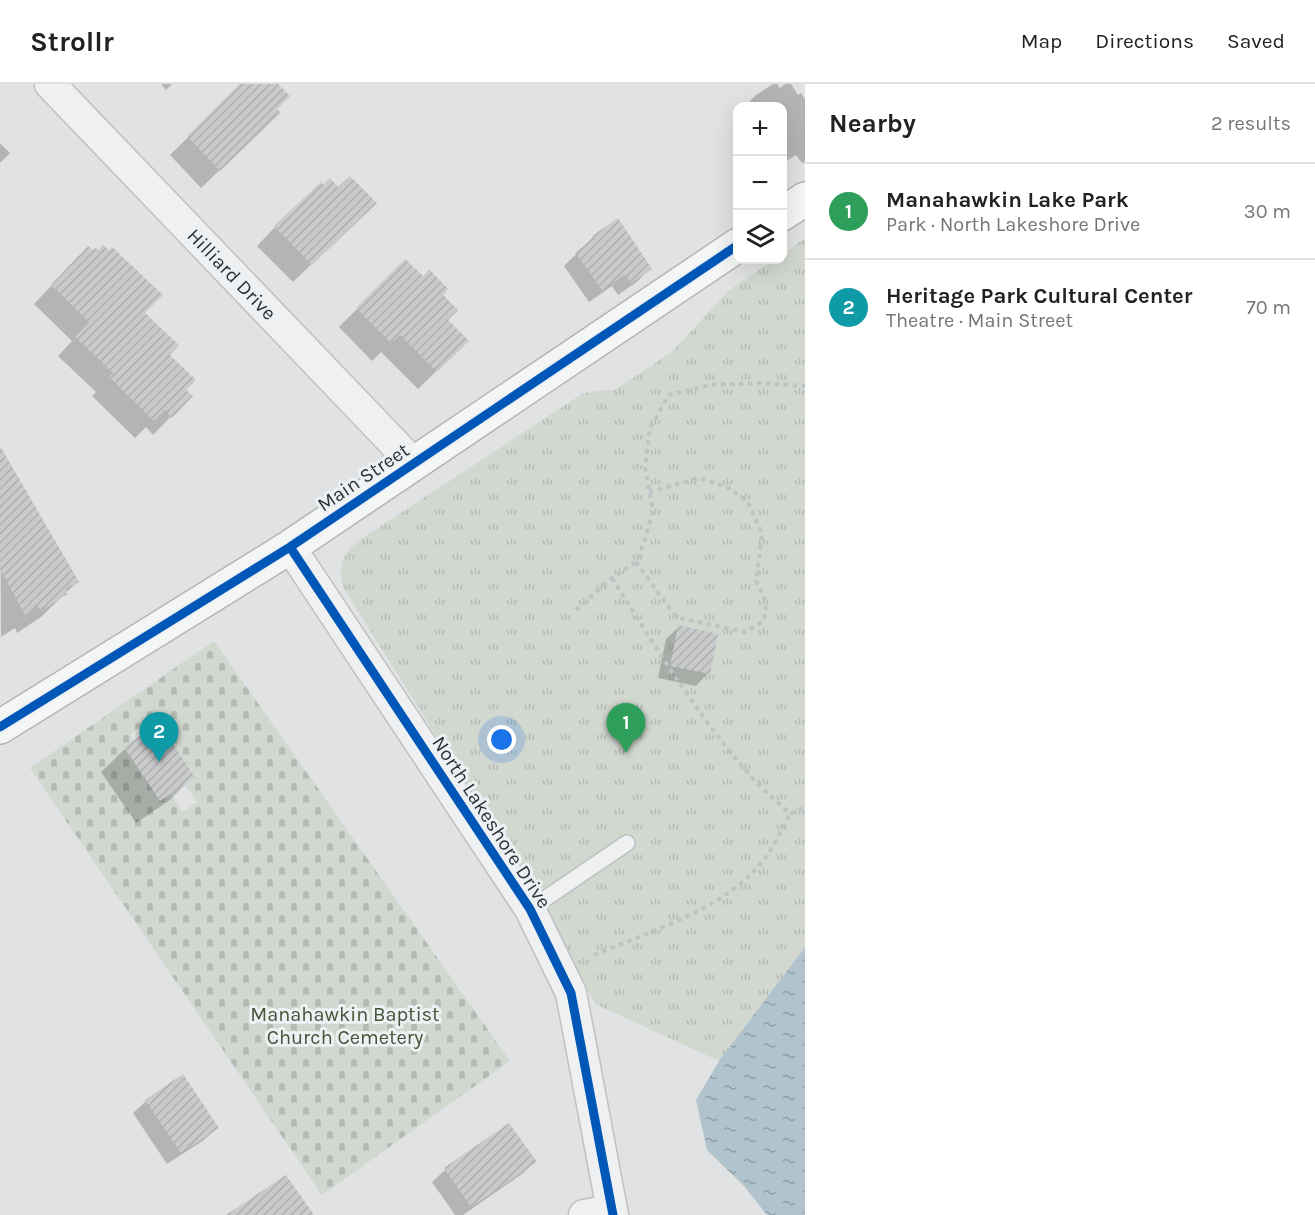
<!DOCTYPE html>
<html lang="en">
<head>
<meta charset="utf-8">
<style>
  :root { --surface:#fff; --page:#f6f6f6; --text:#222; --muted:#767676; --line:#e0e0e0; --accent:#0b8043 }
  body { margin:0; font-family:Karla,sans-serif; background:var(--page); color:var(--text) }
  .controls { position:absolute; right:18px; top:18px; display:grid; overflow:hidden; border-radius:12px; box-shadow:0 6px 24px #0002 }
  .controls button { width:54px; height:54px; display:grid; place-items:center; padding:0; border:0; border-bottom:2px solid var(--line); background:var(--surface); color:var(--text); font:30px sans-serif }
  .you { position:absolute; left:502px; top:656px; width:21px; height:21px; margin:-15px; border:4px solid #fff; border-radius:50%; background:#1a73e8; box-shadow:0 0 0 9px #1a73e833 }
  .badge { display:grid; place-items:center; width:39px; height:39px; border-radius:50%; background:var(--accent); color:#fff; font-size:20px; font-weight:700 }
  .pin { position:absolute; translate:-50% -50px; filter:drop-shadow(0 2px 3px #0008) }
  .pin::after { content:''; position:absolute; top:32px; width:21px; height:18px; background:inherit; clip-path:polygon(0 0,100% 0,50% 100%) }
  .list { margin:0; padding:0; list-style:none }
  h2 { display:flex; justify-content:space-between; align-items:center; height:78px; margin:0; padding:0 24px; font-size:26px }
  h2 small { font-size:20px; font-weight:400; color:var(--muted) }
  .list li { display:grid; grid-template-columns:39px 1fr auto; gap:18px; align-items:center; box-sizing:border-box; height:96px; padding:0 24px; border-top:2px solid var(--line) }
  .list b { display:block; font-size:22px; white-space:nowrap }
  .list p { margin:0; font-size:20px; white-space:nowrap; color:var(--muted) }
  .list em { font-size:20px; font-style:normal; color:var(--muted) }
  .icon { flex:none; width:33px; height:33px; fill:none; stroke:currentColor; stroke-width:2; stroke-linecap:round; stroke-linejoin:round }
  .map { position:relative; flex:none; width:805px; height:1131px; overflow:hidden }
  header { display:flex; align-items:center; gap:36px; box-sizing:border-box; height:84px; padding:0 30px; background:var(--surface); border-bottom:2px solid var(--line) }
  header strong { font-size:28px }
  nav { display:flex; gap:33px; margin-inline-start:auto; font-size:21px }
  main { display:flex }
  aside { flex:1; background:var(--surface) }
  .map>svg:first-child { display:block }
  .cemetery { fill:url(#cemetery-stones); fill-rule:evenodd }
  .park { fill:url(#park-tufts) }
  .water { fill:url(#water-ripples) }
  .shadow { fill:#0003 }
  .building { fill:url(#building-hatch) }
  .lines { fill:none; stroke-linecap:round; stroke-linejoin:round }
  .lane-casing { stroke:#bec0c2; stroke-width:18 }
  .street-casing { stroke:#bec0c2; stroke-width:33 }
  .highway-casing { stroke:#b3b6b8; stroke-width:36 }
  .path { stroke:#bfc3c5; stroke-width:4; stroke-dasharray:4.5 4.5; stroke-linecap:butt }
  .lane { stroke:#eff0f1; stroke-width:15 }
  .street { stroke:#eff0f1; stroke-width:30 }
  .highway { stroke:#f4f5f5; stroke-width:33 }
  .cycleway-casing { stroke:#edf1f4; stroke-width:13 }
  .cycleway { stroke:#0057b8; stroke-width:9 }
  .labels { text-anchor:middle; stroke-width:6; stroke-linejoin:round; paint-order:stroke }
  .street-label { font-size:20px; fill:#29333b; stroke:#edf1f4 }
  .park-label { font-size:20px; fill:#435538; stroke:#edf1f4 }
</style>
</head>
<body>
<header>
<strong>Strollr</strong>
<nav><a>Map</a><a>Directions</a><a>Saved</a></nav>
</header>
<main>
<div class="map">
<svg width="805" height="1131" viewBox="0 0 805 1131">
  <defs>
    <pattern id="cemetery-stones" width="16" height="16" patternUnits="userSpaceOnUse" patternTransform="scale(1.5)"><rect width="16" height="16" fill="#d2d8d0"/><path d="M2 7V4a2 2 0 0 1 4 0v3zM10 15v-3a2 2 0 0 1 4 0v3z" fill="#b4bab4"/></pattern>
    <pattern id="park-tufts" width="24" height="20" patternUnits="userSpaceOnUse" patternTransform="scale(1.5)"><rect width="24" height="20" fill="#d2d8d0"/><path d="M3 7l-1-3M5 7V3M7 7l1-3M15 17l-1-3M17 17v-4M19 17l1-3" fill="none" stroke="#b4bab4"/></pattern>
    <pattern id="water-ripples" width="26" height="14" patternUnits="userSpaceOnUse" patternTransform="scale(1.5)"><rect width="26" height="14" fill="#b1c3cc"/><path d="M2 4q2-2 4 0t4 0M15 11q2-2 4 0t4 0" fill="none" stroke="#909fa7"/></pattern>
    <pattern id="building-hatch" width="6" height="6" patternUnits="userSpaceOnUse" patternTransform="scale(1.5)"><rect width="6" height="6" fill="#c8cacc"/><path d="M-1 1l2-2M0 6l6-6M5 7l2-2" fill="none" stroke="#acaeb0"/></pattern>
  </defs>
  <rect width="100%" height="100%" fill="#e0e2e4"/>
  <path class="cemetery" d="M 214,557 L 510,977 L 322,1111 L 30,684 ZM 144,640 L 148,647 L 159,640 L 195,692 L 185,700 L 197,718 L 183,728 L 170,709 L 160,716 L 124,664 L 134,657 L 130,650 Z"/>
  <path class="park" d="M 805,154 L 805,863 L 719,977 L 595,920 L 550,834 L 343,503 C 338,479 342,470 361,455 L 582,310 L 593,307 L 615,306 L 673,267 L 728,207 L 774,176 L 782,176 L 783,170 Z"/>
  <path class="water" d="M 805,863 L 805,1131 L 767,1131 L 744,1102 L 707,1066 L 696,1016 L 719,977 Z"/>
  <path class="shadow" d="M 161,0 L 172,0 L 166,6 Z
    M 242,0 L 276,0 L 275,25 L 260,47 L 201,104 L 170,71 Z
    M 773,0 L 777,0 L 780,4 L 785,0 L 791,0 L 798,11 L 801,9 L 805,15 L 805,78 L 802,79 L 796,71 L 782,80 L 782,22 L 745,22 L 756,11 Z
    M 0,59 L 10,69 L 0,79 Z
    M 356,137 L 293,198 L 257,162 L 275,143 Z
    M 593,153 L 650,184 L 638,197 L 618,211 L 612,202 L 589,218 L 564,182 Z
    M 405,177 L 441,211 L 446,236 L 467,257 L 418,305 L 381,268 L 372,277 L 339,243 Z
    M 70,182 L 143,229 L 168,271 L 184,306 L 191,312 L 153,351 L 146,343 L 135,354 L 92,312 L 96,308 L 58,272 L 72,257 L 34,220 Z
    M 0,365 L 77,498 L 41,533 L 17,549 L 15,544 L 1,553 Z
    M 679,543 L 708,589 L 696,602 L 658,594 L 666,555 Z
    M 158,642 L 193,692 L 170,716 L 136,739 L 101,688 L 125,665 Z
    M 146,1017 L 217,1044 L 204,1056 L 167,1080 L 133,1029 Z
    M 509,1041 L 535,1077 L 522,1090 L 463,1131 L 455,1131 L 432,1098 L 445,1086 Z"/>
  <path class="building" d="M 240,0 L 278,0 L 290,12 L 277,25 L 281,29 L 220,87 L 187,52 Z
    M 350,92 L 377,119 L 312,181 L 274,142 L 321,98 L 323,101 L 330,94 L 338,103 Z
    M 618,134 L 652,185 L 631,199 L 625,191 L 602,206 L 575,168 L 595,155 L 592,152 Z
    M 103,161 L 109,166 L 112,163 L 163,211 L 145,229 L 179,261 L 170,271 L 196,296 L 186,306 L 193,312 L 172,334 L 165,326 L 154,337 L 109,293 L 113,289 L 75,253 L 89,238 L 51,201 L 88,162 L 93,166 L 95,164 L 99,166 Z
    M 405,175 L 423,192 L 429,185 L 448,205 L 443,211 L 458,226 L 448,236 L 469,257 L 437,288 L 400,251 L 391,259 L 356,224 Z
    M 0,362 L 79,498 L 66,504 L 67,510 L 41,527 L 38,522 L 25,531 L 0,485 Z
    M 678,541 L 718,550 L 710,590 L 670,582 Z
    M 159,639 L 195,693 L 160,717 L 124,663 Z
    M 183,990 L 219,1044 L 181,1069 L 145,1016 Z
    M 509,1039 L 537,1078 L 471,1123 L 444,1084 Z
    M 286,1091 L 314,1131 L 226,1131 Z"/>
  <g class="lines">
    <defs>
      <path id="lane" d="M 530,825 L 627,759"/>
      <path id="street" d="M 50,0 L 414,380
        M 290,463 L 530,825 L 571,909 L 613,1131
        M 584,1131 L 612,1126"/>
      <path id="highway" d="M 782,130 L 805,115
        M 0,643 L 290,463 L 738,161"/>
    </defs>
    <use href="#lane" class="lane-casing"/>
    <use href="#street" class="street-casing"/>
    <use href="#highway" class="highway-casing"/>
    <path class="path" d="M 636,478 L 673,529 L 679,534 L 745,548 L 762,538 L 766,529 L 765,516 L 756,497 L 762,449 L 747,417 L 727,403 L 699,394 L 649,408
      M 612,494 C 656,564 700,636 756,698 C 766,709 779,719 790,730 L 805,723
      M 576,526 L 612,494 L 636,478 L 645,455 L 653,427 L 645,383 L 650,344 L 669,311 L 710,301 L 758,299 L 805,302
      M 594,871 C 646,849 713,829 753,788 C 769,773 780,749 790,730"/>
    <use href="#lane" class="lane"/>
    <use href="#street" class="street"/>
    <use href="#highway" class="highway"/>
    <defs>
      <path id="cycleway" d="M 290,463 L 530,825 L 571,909 L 613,1131
        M 0,643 L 290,463 L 738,161"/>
    </defs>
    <use href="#cycleway" class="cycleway-casing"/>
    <use href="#cycleway" class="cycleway"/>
  </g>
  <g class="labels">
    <g class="street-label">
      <text transform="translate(232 190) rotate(46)" y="7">Hilliard Drive</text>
      <text transform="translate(363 393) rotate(-34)" y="7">Main Street</text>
      <text transform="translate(492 738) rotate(57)" y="7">North Lakeshore Drive</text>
    </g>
    <g class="park-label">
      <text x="345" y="937">Manahawkin Baptist<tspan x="345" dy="23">Church Cemetery</tspan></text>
    </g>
  </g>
</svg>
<div class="controls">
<button>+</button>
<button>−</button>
<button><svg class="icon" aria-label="layers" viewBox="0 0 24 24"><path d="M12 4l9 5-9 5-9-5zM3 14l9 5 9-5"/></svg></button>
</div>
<div class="you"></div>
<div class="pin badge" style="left:626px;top:669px;background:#2e9e5b">1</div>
<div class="pin badge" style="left:159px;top:678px;background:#0f9aa8">2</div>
</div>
<aside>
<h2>Nearby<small>2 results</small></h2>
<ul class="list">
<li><span class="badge" style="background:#2e9e5b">1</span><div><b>Manahawkin Lake Park</b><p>Park · North Lakeshore Drive</p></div><em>30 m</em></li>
<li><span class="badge" style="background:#0f9aa8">2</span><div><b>Heritage Park Cultural Center</b><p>Theatre · Main Street</p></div><em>70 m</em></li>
</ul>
</aside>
</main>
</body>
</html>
